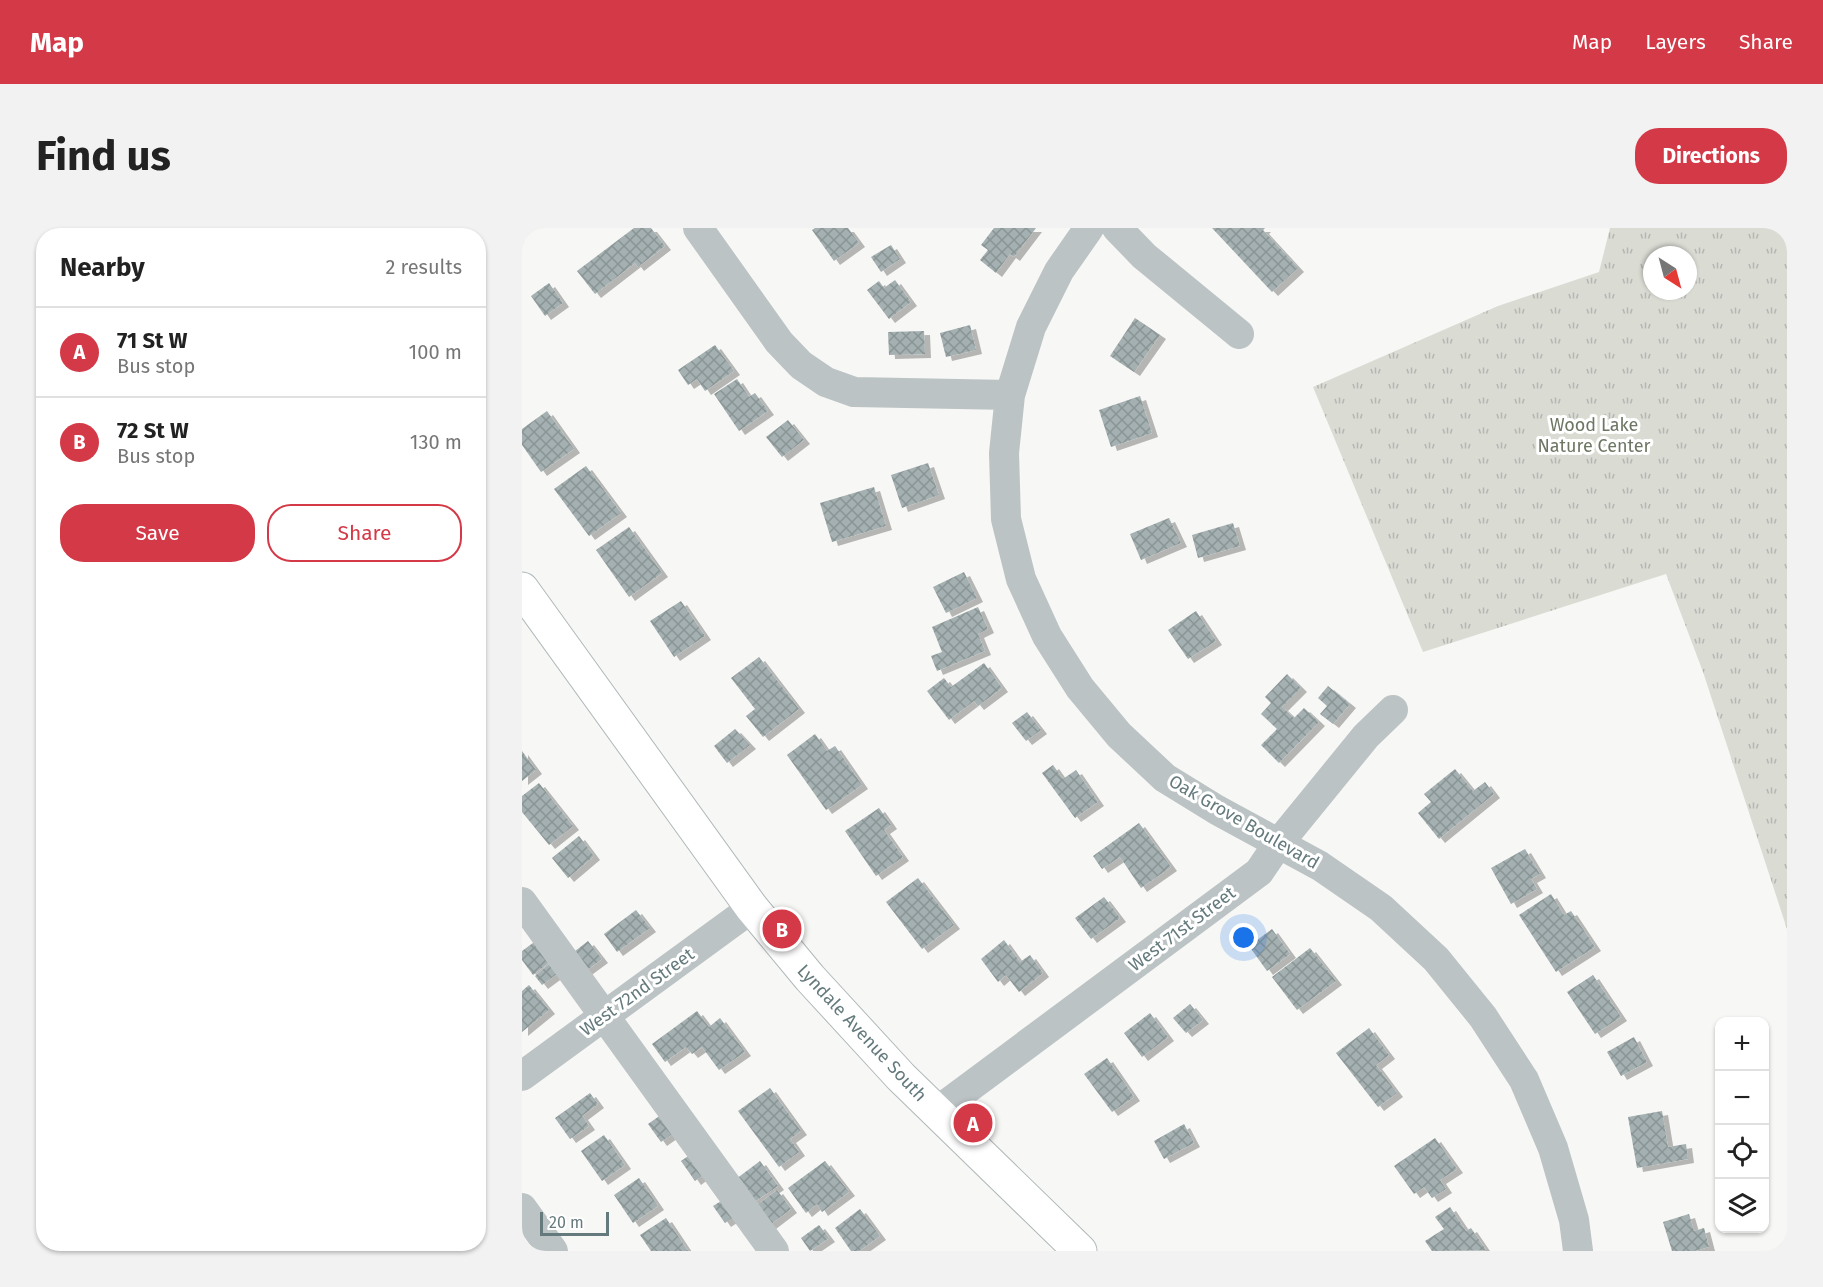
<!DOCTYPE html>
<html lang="en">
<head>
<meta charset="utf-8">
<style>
  :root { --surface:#fff; --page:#f2f2f2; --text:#222; --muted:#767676; --line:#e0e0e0; --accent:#d33947 }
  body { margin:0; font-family:"Fira Sans",sans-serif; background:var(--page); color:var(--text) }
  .controls { position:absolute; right:18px; bottom:18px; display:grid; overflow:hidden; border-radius:12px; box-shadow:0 2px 4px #0004 }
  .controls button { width:54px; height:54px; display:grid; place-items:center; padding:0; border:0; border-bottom:2px solid var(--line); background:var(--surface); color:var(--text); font:30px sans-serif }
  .compass { position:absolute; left:1121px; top:18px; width:54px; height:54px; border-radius:50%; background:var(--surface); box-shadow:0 2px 4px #0004; rotate:144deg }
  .scale { position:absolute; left:18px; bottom:15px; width:69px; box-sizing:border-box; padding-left:6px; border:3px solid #657a7d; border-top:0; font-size:16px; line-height:21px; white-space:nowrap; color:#657a7d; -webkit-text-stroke:4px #fff; paint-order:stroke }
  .you { position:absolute; left:722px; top:710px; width:21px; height:21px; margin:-15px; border:4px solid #fff; border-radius:50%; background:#1a73e8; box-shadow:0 0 0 9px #1a73e833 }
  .badge { display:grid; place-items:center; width:39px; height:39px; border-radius:50%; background:var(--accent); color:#fff; font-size:20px; font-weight:700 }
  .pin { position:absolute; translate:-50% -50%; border:3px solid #fff; box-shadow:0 2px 6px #0006 }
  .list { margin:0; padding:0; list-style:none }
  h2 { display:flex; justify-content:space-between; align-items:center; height:78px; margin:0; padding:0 24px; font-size:26px }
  h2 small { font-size:20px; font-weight:400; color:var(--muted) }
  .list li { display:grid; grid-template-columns:39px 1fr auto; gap:18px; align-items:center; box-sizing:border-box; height:90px; padding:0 24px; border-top:2px solid var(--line) }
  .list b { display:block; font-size:22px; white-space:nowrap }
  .list p { margin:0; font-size:20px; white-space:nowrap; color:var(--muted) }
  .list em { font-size:20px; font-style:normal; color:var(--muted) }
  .actions { display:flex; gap:12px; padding:18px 24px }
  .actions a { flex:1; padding:14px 0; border:2px solid var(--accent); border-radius:24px; text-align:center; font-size:21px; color:var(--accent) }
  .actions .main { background:var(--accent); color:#fff }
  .icon { flex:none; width:33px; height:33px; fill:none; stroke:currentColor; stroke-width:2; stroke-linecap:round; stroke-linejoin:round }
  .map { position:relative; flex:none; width:1265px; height:1023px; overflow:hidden; border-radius:24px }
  header { display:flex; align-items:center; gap:36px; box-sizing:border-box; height:84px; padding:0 30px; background:var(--accent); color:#fff }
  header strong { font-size:28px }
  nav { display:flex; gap:33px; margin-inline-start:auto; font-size:21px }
  .intro { display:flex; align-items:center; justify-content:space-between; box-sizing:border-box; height:144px; padding:0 36px }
  h1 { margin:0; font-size:42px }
  .button { padding:15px 27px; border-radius:24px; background:var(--accent); color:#fff; font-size:21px; font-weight:700 }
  main { display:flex; gap:36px; padding:0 36px }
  aside { flex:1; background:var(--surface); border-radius:24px; box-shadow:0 2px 4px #0004 }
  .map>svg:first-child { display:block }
  .park { fill:url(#park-tufts); fill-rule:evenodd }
  .building { fill:url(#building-cross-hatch); filter:url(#shadow) }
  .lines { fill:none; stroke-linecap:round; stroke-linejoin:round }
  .major-casing { stroke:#b0b8b9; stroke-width:35 }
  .minor { stroke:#bcc3c4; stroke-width:30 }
  .major { stroke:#fff; stroke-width:33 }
  .labels { text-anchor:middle; stroke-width:6; stroke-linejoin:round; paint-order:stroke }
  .park-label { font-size:18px; fill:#6d7663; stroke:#fff }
  .street-label { font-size:18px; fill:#657a7d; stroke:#fff }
</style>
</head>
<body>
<header>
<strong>Map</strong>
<nav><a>Map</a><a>Layers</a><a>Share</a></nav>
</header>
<div class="intro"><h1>Find us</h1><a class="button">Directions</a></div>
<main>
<aside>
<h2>Nearby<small>2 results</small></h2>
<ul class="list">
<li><span class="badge">A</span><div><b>71 St W</b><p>Bus stop</p></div><em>100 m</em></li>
<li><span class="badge">B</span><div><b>72 St W</b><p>Bus stop</p></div><em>130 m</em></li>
</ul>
<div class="actions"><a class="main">Save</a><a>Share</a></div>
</aside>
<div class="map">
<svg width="1265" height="1023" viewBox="0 0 1265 1023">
  <defs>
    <pattern id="park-tufts" width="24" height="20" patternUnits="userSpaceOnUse" patternTransform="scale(1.5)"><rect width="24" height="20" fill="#dadcd4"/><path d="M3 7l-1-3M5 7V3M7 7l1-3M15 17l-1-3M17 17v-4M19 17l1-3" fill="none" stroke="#b4b7b1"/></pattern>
    <pattern id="building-cross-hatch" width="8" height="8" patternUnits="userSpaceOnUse" patternTransform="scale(1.5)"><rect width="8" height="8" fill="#a4b0b1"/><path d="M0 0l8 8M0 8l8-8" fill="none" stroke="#899495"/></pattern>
    <filter id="shadow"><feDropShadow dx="6" dy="4" stdDeviation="0" flood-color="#0004"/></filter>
  </defs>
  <rect width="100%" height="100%" fill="#f7f7f5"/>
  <path class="park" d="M 1088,0 L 1265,0 L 1265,701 L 1181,444 L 1144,346 L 901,424 L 791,159 L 976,78 L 1077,44 ZM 1130,27 L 1166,27 L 1166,63 L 1130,63 Z"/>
  <path class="building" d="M 112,0 L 129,0 L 143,18 L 116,39 L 113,35 L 73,66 L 55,43 Z
    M 293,0 L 326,0 L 337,15 L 312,33 L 290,2 Z
    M 472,0 L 514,0 L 492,29 L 488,26 L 474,45 L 458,32 L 466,22 L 459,17 Z
    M 690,0 L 743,0 L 741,2 L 776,40 L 750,64 Z
    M 369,17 L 378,31 L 359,44 L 349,29 Z
    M 373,52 L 389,74 L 367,91 L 345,62 L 357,53 L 362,60 Z
    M 27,55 L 41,75 L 23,88 L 9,68 Z
    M 613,90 L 638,107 L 612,144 L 588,128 Z
    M 448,97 L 454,122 L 424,129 L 418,105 Z
    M 402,103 L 403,126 L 367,127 L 366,104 Z
    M 193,117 L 212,143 L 183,163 L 175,151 L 166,157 L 156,142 Z
    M 215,151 L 227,169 L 233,165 L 246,183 L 217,203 L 192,166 Z
    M 618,168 L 630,205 L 589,219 L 577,182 Z
    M 25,183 L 52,221 L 19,244 L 0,217 L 0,201 Z
    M 266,192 L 282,212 L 260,229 L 244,209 Z
    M 406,235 L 417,267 L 380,280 L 369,247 Z
    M 64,238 L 99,285 L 67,308 L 32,261 Z
    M 352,259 L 364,298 L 310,314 L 298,275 Z
    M 647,290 L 659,315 L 619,332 L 608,306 Z
    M 711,295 L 718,318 L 676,330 L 670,307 Z
    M 107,299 L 140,345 L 107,369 L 74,322 Z
    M 442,344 L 455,370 L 424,385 L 411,359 Z
    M 159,373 L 183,408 L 152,429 L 128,393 Z
    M 456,379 L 466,401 L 456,406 L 463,423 L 415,443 L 409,428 L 420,424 L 410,399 Z
    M 674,383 L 694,413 L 666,431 L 646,402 Z
    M 237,429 L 277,481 L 241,509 L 224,488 L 233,481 L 209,450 Z
    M 462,435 L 480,460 L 456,478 L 452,473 L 427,492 L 405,463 L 422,450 L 429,459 Z
    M 765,446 L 779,460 L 760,479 L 772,490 L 782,480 L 797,494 L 757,535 L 739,517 L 755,501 L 739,486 L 749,475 L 743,469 Z
    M 806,458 L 828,476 L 811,496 L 798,486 L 805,478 L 796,470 Z
    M 505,484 L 519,502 L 504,513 L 490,495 Z
    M 213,501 L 228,517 L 205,535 L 192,518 Z
    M 293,506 L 305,523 L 313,518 L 340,557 L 304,582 L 265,527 Z
    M 0,523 L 14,542 L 0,553 Z
    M 531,537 L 541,551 L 554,542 L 576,574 L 553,590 L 520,545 Z
    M 933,541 L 951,563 L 963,554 L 972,566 L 917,611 L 896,585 L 909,574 L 902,566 Z
    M 17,555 L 51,598 L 27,617 L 0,584 L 0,568 Z
    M 357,580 L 369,597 L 362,602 L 381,629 L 354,648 L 323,603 Z
    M 617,595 L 649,639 L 619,660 L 598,629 L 580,641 L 571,628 Z
    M 57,608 L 72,628 L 46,650 L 30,630 Z
    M 1003,621 L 1018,646 L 1009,651 L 1015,661 L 989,676 L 969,640 Z
    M 396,650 L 432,697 L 400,721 L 364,674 Z
    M 1029,666 L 1042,687 L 1049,683 L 1073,719 L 1034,744 L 997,687 Z
    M 582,669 L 598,690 L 569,711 L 553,690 Z
    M 114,682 L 128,700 L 95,724 L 82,706 Z
    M 750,701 L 768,726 L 745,743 L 727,718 Z
    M 15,712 L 30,732 L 11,747 L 0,732 L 0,723 Z
    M 482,712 L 498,734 L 508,727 L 521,745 L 497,764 L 484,747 L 476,754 L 459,731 Z
    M 66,713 L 80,731 L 61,745 L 48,727 Z
    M 788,720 L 814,753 L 775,782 L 750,749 Z
    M 31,733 L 39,743 L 20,757 L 13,748 Z
    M 1071,747 L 1099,789 L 1073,806 L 1045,764 Z
    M 7,757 L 27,782 L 0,804 L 0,763 Z
    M 668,776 L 681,792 L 664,805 L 651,790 Z
    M 175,783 L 187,799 L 198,790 L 223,824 L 197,842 L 180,819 L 170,826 L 164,819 L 143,834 L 130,816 Z
    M 628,785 L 646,809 L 620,829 L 602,805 Z
    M 847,800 L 867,827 L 854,837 L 875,865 L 856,879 L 814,825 Z
    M 1112,809 L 1125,834 L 1099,848 L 1085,824 Z
    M 585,830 L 612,869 L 590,884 L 562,846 Z
    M 248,860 L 279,903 L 268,911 L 277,924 L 257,939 L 216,883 Z
    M 68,865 L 76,876 L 60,888 L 67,898 L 48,911 L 33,890 Z
    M 1140,883 L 1146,919 L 1164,916 L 1166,931 L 1115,940 L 1106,889 Z
    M 143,884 L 156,902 L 139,914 L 126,896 Z
    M 662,896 L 672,915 L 642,931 L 632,913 Z
    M 82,907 L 103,937 L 80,953 L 59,923 Z
    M 913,910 L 935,941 L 918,952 L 924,961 L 910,970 L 902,959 L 892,966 L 872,938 Z
    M 172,924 L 185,944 L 173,953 L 159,933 Z
    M 238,933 L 256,958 L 231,975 L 214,951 Z
    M 303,933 L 327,964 L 300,984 L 295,976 L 284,985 L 266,960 Z
    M 117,950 L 136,978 L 111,995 L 92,967 Z
    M 255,962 L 269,981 L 248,997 L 234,978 Z
    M 204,970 L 215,987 L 203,995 L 191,978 Z
    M 928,979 L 944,1003 L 949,1000 L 964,1022 L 910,1023 L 903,1013 L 922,1001 L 913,989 Z
    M 338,981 L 358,1008 L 337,1023 L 329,1023 L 313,1000 Z
    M 1167,986 L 1172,1003 L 1182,1000 L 1187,1019 L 1172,1023 L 1150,1023 L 1141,994 Z
    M 144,990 L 166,1023 L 129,1023 L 118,1007 Z
    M 297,997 L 307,1010 L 288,1023 L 279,1010 Z"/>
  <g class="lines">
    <defs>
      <path id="major" d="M 0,361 L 230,680 L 288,750 L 379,849 L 558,1023"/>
    </defs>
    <use href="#major" class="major-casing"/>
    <path class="minor" d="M 176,0 L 257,114 L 279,137 L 304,154 L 332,164 L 488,167
      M 567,0 L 537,43 L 509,99 L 488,167 L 482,225 L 484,291 L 499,351 L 525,408 L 558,460 L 597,507 L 643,550 L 695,582 L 798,638 L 859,680 L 914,731 L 961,789 L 1002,852 L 1031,920 L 1052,992 L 1056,1023
      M 595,0 L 622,28 L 717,106
      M 0,674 L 252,1023
      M 0,848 L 230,680
      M 414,884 L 737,644 L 756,616 L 844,508 L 871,482
      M 0,980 L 31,1023"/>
    <use href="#major" class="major"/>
  </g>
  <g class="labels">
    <g class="park-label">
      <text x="1072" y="203">Wood Lake<tspan x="1072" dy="21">Nature Center</tspan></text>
    </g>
    <g class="street-label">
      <text transform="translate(722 594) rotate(30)" y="6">Oak Grove Boulevard</text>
      <text transform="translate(660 701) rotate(-37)" y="6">West 71st Street</text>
      <text transform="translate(115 764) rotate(-36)" y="6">West 72nd Street</text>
      <text transform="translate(340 805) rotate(47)" y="6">Lyndale Avenue South</text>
    </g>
  </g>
</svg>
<div class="controls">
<button>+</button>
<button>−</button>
<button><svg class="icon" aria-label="locate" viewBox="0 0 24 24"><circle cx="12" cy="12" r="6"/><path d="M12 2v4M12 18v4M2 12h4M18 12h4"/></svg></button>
<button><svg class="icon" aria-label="layers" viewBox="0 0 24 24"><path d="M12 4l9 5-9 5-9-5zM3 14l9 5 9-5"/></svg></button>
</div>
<svg class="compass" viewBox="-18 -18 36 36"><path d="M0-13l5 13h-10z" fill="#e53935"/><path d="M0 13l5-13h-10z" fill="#767676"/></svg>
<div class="scale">20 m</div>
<div class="you"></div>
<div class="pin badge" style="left:451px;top:895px">A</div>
<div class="pin badge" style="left:260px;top:701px">B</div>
</div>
</main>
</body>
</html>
